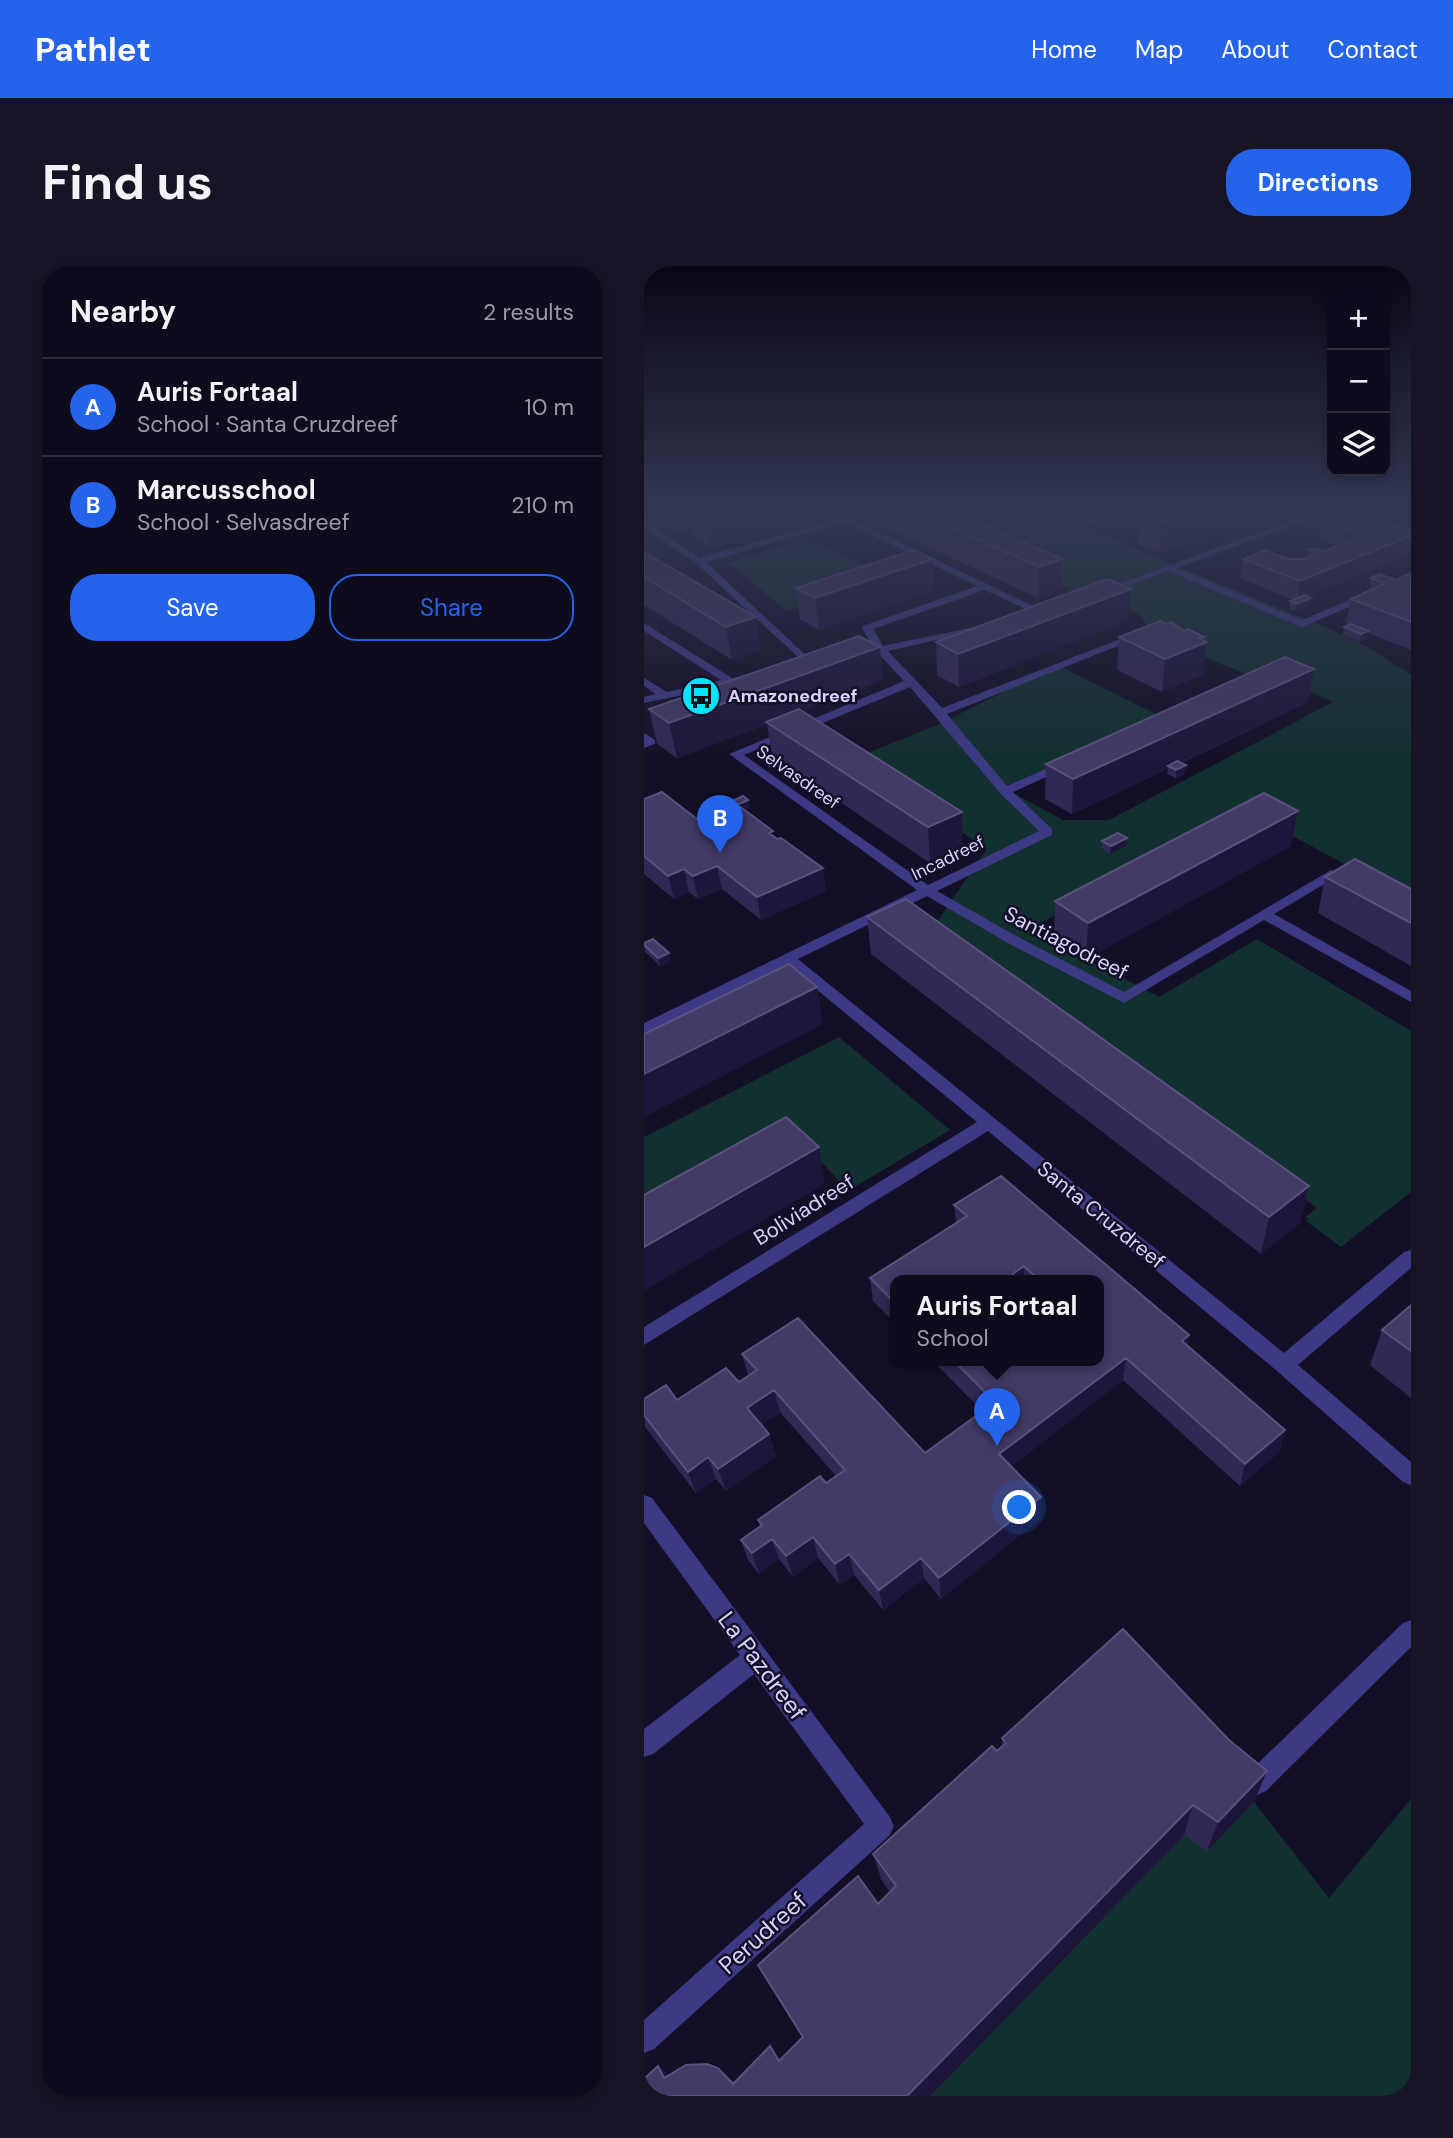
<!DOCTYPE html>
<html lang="en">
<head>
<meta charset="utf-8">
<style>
  :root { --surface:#0e0b1c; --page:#171425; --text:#f1f3f6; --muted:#9b9ba3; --line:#2e2b3b; --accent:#2563eb }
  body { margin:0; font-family:"DM Sans",sans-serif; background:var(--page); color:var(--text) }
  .controls { position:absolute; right:21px; top:21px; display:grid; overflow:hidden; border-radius:14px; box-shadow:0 4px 10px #0003 }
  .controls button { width:63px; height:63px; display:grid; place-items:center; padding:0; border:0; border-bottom:2px solid var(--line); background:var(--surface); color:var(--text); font:35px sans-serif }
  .you { position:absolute; left:376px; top:1242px; width:24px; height:24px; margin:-18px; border:5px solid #fff; border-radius:50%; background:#1a73e8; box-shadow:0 0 0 10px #1a73e833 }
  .badge { display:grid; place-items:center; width:46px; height:46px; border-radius:50%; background:var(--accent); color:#fff; font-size:23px; font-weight:700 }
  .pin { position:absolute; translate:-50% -58px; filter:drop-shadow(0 2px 4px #0008) }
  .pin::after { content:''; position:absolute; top:37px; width:24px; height:21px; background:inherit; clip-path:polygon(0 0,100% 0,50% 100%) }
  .popup { position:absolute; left:246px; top:1009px; width:214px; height:91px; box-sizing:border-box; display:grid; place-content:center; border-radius:14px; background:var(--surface); filter:drop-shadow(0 2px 5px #0005); font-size:23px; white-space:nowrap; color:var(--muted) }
  .popup b { font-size:26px; color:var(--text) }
  .popup::after { content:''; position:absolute; left:50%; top:100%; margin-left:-14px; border:14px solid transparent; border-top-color:var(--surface) }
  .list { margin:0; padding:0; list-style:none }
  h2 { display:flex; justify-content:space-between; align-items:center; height:91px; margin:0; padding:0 28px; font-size:30px }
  h2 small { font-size:23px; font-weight:400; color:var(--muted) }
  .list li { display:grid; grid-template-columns:46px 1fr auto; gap:21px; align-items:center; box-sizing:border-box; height:98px; padding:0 28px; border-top:2px solid var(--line) }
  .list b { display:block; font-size:26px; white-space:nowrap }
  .list p { margin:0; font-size:23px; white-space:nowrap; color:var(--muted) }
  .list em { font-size:23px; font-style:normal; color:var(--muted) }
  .actions { display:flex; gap:14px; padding:21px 28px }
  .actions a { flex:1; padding:16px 0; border:2px solid var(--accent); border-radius:28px; text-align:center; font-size:24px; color:var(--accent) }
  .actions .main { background:var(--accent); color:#fff }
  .icon { flex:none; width:38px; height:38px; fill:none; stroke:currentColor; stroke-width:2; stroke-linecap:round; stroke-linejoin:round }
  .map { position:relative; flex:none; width:767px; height:1830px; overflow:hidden; border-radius:28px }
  header { display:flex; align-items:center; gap:42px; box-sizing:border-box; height:98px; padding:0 35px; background:var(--accent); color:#fff }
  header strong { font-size:33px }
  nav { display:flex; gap:38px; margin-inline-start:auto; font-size:24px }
  .intro { display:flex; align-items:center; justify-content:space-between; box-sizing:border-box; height:168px; padding:0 42px }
  h1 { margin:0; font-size:49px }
  .button { padding:18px 32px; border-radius:28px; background:var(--accent); color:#fff; font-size:24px; font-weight:700 }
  main { display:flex; gap:42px; padding:0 42px }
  aside { flex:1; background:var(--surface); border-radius:28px; box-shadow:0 4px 10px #0003 }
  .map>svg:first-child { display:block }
  .green { fill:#12302f }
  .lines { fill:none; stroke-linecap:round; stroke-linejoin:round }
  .service { fill:#3d3a85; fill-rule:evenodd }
  .minor { fill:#3d3a85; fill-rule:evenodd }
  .wall { fill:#312854 }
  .shaded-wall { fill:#1d163a }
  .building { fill:#433a66; stroke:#5a527e; stroke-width:2 }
  .labels { text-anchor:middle; stroke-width:5; stroke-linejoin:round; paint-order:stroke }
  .far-poi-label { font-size:18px; font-weight:bold; fill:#d9d4ff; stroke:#130f26; text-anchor:start }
  .far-street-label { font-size:18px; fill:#d9d4ff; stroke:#130f26 }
  .street-label { font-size:21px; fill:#d9d4ff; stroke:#130f26 }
  .near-street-label { font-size:24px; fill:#d9d4ff; stroke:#130f26 }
</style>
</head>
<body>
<header>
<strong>Pathlet</strong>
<nav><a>Home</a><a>Map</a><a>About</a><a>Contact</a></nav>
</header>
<div class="intro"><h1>Find us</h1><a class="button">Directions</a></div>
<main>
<aside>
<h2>Nearby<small>2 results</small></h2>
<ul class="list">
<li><span class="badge">A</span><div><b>Auris Fortaal</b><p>School · Santa Cruzdreef</p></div><em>10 m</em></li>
<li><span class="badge">B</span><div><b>Marcusschool</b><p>School · Selvasdreef</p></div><em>210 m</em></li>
</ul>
<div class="actions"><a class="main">Save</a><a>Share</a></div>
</aside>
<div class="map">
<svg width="767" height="1830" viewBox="0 0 767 1830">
  <rect width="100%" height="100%" fill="#130f26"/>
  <path class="green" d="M 90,243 L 114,243 L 29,267 L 2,250 L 22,246 L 45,256 Z
    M 260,243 L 402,243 L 401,245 L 686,363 L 726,382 L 767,409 L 767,634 L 621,555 L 384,662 L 515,731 L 613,673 L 767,765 L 767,926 L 697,981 L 662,955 L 664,953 L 661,951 L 673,942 L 286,660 L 295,653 L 343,583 L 208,493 L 291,460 L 413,399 L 524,454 L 362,523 L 419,554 L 465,554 L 689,436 L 633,411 L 616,413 L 548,387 L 503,365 L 498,350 L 433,326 Z
    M 156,275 L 178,280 L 240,310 L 143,345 L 85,297 Z
    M 195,771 L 306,864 L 204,925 L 143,858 L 0,930 L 0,871 Z
    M 767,1533 L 767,1830 L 286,1830 L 540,1569 L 610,1536 L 685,1632 Z"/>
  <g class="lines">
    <path class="service" d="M 397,243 L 421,243 L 408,249 Z
      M 524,301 L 530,301 L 658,354 L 767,308 L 767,315 L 658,361 L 524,305 Z"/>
    <path class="minor" d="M 24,243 L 23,245 L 0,250 L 0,244 Z
      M 29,243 L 41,243 L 48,247 L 76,243 L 47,253 Z
      M 677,243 L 700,243 L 767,262 L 767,268 L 688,245 L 459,329 L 451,327 Z
      M 195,252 L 212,255 L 399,345 L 390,347 L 341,324 L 229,363 L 239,380 L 346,358 L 346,362 L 244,385 L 298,442 L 492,367 L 501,369 L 303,448 L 363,520 L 418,496 L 428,499 L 369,526 L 408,563 L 408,569 L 293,625 L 374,671 L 480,726 L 687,604 L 694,608 L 692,611 L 630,648 L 767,725 L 767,736 L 620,654 L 480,737 L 364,677 L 283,630 L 154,693 L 640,1087 L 760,986 L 767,984 L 767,1002 L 654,1099 L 767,1196 L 767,1219 L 759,1216 L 633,1105 L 344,865 L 0,1079 L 0,1061 L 333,856 L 143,699 L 0,768 L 0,757 L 273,624 L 85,488 L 260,415 L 234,387 L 225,387 L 225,383 L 230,382 L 218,362 L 219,360 L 333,320 L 207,259 L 195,258 L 62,296 L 170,397 L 171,399 L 166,402 L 52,297 L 0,262 L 0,255 L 3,256 L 56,292 ZM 266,421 L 357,528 L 395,565 L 284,619 L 100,489 Z
      M 0,357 L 88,412 L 99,410 L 104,413 L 87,419 L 0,437 L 0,431 L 12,428 L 0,420 L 0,412 L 23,426 L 77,414 L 0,365 Z
      M 0,467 L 11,474 L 11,478 L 0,482 Z
      M 0,1229 L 8,1232 L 246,1551 L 250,1560 L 246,1569 L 10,1783 L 0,1787 L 0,1754 L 220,1558 L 110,1408 L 9,1488 L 0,1491 L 0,1463 L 96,1389 L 0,1257 Z
      M 767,1354 L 767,1381 L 622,1525 L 613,1529 L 604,1525 L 600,1516 L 604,1507 L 759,1357 Z"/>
  </g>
  <path class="wall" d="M 45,243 L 193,243 L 66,281 L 51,272 Z
    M 226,243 L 306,243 L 418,293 L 418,324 L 394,332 L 227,254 Z
    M 440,243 L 640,243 L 517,287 L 494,278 L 496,251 L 460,264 L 440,255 Z
    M 680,254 L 737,262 L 767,268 L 767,281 L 766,288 L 664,330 L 667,332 L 666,339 L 651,345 L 645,343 L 646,335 L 650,334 L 596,312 L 599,293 L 659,293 L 664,291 L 665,284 L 680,285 L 693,279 L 676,273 Z
    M 0,286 L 117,384 L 88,394 L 0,339 Z
    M 289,293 L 290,324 L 175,364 L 156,353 L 152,322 Z
    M 767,307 L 767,384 L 724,367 L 723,373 L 716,376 L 699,369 L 700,361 L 705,359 L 702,358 L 707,333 L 725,324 L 727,312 L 752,314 Z
    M 485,354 L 315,421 L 293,409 L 292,376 Z
    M 540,365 L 560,371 L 559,408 L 518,426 L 473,404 L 475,371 Z
    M 239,414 L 157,445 L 319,582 L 286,597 L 128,490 L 123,458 L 33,492 L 13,478 L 5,443 Z
    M 664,436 L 537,497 L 542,499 L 541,508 L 532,512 L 523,508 L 524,503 L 428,548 L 401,533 L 402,498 Z
    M 0,533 L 53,553 L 88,539 L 88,535 L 106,542 L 100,544 L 130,571 L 182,625 L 117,654 L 78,623 L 54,633 L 45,626 L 30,633 L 0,608 Z
    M 458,575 L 482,580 L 466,588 L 458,583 Z
    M 647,580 L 442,693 L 410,672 L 411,635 Z
    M 681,611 L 767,623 L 767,700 L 674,647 Z
    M 223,651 L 665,920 L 656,957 L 617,988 L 227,688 Z
    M 0,677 L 27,696 L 16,700 L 1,686 Z
    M 357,910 L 545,1069 L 543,1080 L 641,1164 L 635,1186 L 596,1220 L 479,1114 L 367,1200 L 397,1231 L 397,1252 L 297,1333 L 280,1312 L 239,1344 L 210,1309 L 196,1319 L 174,1292 L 149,1311 L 135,1293 L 115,1308 L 104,1294 L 97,1274 L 116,1260 L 114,1254 L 176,1210 L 182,1217 L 192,1210 L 136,1146 L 117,1159 L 125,1168 L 132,1190 L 82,1225 L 72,1213 L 52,1227 L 1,1161 L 0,1133 L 22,1119 L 33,1134 L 82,1102 L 95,1116 L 104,1110 L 98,1088 L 154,1052 L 281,1187 L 338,1145 L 288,1094 L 454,1094 L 454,1014 L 251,1014 L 251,1057 L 229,1035 L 226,1012 L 312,957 L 310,939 Z
    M 767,1039 L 767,1132 L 726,1099 L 738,1064 Z
    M 358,1472 L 610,1536 L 563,1585 L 540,1569 L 286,1830 L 0,1830 L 14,1800 L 25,1809 L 74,1802 L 91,1817 L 137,1793 L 159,1771 L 234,1638 L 246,1626 L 238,1615 L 229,1588 L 353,1485 L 358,1480 Z"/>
  <path class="shaded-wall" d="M 87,243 L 193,243 L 66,281 L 61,251 Z
    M 461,243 L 519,243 L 496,248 L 496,251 L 460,264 Z
    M 559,243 L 640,243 L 517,287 L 519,257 Z
    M 767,270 L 767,281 L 766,288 L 653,335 L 656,315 Z
    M 289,293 L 290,324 L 175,364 L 171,332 Z
    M 418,293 L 418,324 L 394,332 L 395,301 Z
    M 487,323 L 485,354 L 315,421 L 314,388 Z
    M 667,332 L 666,339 L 651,345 L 652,338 Z
    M 112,351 L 117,384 L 88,394 L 82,361 Z
    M 724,365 L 723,373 L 716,376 L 717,368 Z
    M 560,371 L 559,377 L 563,376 L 559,408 L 518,426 L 521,393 Z
    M 236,381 L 239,414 L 125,457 L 122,456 L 123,458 L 33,492 L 25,457 Z
    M 670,403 L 664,436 L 527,501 L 524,500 L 524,503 L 428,548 L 429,513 Z
    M 542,499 L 541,508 L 532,512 L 532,504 Z
    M 104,534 L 106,542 L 94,547 L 93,539 Z
    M 654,545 L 647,580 L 442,693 L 444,657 Z
    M 318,546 L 319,582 L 286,597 L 284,561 Z
    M 483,572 L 482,580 L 466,588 L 467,580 Z
    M 73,600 L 78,623 L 54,633 L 49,610 Z
    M 179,602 L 182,625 L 117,654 L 113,631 Z
    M 40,603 L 45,626 L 30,633 L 24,610 Z
    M 25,687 L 27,696 L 16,700 L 14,692 Z
    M 173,721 L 179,758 L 0,851 L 0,808 Z
    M 175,881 L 181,918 L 0,1025 L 0,981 Z
    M 665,920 L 656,957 L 617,988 L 625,951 Z
    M 380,1000 L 380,1014 L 366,1014 L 370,1007 Z
    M 545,1069 L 541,1092 L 538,1075 Z
    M 482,1092 L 479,1114 L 355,1209 L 355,1188 Z
    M 130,1124 L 136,1146 L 109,1165 L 103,1142 Z
    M 641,1164 L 635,1186 L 596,1220 L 601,1198 Z
    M 125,1168 L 132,1190 L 82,1225 L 74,1203 Z
    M 64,1191 L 72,1213 L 52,1227 L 44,1206 Z
    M 397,1231 L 397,1252 L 297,1333 L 295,1312 Z
    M 169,1271 L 174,1292 L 149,1311 L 142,1290 Z
    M 128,1273 L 135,1293 L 115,1308 L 108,1287 Z
    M 205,1288 L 210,1309 L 196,1319 L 191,1298 Z
    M 277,1292 L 280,1312 L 239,1344 L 235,1324 Z
    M 623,1505 L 610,1536 L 563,1585 L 574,1556 Z
    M 549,1539 L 540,1569 L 286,1830 L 263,1830 Z
    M 14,1800 L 36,1818 L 20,1812 Z"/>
  <path class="building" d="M 47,243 L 87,243 L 61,251 Z
    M 266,243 L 306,243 L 418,293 L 395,301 Z
    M 509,243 L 559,243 L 519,257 L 496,248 Z
    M 696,248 L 737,262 L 744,259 L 767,268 L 767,270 L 656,315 L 599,293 L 621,284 L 644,293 L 659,293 L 673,287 L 665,284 L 672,282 L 680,285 L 714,271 L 710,270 L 712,266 L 680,254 Z
    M 269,284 L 289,293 L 171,332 L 152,322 Z
    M 0,286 L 112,351 L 82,361 L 0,311 Z
    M 767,307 L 767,356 L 707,333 L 740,318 L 727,312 L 735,308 L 752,314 Z
    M 463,313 L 487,323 L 314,388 L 292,376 Z
    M 661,329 L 667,332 L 652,338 L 646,335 Z
    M 516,355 L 523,358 L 527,356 L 540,365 L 544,363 L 560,371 L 556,372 L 563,376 L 521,393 L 475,371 Z
    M 707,358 L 724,365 L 717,368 L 700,361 Z
    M 215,370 L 236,381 L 25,457 L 5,443 Z
    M 641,391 L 670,403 L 429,513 L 402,498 Z
    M 155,443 L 318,546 L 284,561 L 122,456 Z
    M 533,495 L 542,499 L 532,504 L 524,500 Z
    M 18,526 L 53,553 L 91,537 L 129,565 L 125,567 L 133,573 L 137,572 L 179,602 L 113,631 L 73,600 L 49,610 L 40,603 L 24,610 L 0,590 L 0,533 Z
    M 620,527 L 654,545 L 444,657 L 411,635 Z
    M 99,530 L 104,534 L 93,539 L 88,535 Z
    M 474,567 L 483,572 L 467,580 L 458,575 Z
    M 711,593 L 767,623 L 767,657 L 681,611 Z
    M 262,633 L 665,920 L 625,951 L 223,651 Z
    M 9,673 L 25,687 L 14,692 L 0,679 L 0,677 Z
    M 145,698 L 173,721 L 0,808 L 0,768 Z
    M 142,851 L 175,881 L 0,981 L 0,929 Z
    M 357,910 L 545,1069 L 538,1075 L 641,1164 L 601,1198 L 482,1092 L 355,1188 L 397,1231 L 295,1312 L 277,1292 L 235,1324 L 205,1288 L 191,1298 L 169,1271 L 142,1290 L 128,1273 L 108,1287 L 97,1274 L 118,1259 L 114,1254 L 176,1210 L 182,1217 L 201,1204 L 130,1124 L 103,1142 L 125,1168 L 74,1203 L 64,1191 L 44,1206 L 0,1149 L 0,1133 L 22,1119 L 33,1134 L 82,1102 L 95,1116 L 113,1104 L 98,1088 L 154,1052 L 281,1187 L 351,1136 L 309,1094 L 454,1094 L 454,1014 L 395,1014 L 380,1000 L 370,1007 L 366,1014 L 251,1014 L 251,1037 L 226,1012 L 323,950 L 310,939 Z
    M 767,1039 L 767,1085 L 738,1064 Z
    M 479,1363 L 585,1474 L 623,1505 L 574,1556 L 549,1539 L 263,1830 L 0,1830 L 0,1813 L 14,1800 L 20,1812 L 42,1799 L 63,1798 L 74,1802 L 89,1818 L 126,1780 L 135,1795 L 159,1771 L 114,1699 L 214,1610 L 234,1638 L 252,1620 L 229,1588 L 348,1480 L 353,1485 L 362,1477 L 358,1472 Z"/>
  <linearGradient id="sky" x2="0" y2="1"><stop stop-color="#0a0815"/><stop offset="0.49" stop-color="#333752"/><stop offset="1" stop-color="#333752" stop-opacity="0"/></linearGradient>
  <rect width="767" height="500" fill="url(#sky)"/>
  <defs>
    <symbol id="bus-disc" viewBox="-11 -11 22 22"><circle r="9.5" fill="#00e5ff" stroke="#130f26"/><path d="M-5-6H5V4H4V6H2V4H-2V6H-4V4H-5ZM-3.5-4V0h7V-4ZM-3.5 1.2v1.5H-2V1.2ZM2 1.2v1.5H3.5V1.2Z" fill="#111"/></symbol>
  </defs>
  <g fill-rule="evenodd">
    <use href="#bus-disc" x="35" y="408" width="44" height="44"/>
  </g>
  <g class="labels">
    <g class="far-poi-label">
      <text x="84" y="436">Amazonedreef</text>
    </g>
    <g class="far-street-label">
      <text transform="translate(154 511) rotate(35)" y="6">Selvasdreef</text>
      <text transform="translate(304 592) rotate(-26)" y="6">Incadreef</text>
    </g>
    <g class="street-label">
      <text transform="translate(422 677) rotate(27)" y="7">Santiagodreef</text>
      <text transform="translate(160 944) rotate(-32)" y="7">Boliviadreef</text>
      <text transform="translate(457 949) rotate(39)" y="7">Santa Cruzdreef</text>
    </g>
    <g class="near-street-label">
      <text transform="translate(118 1400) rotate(53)" y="8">La Pazdreef</text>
      <text transform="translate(119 1667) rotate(-42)" y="8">Perudreef</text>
    </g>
  </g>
</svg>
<div class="controls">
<button>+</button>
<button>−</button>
<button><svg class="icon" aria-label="layers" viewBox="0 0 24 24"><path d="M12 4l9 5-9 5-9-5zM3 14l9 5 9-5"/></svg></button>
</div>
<div class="you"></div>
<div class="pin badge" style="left:353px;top:1180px">A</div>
<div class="popup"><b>Auris Fortaal</b>School</div>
<div class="pin badge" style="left:76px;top:587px">B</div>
</div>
</main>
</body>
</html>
